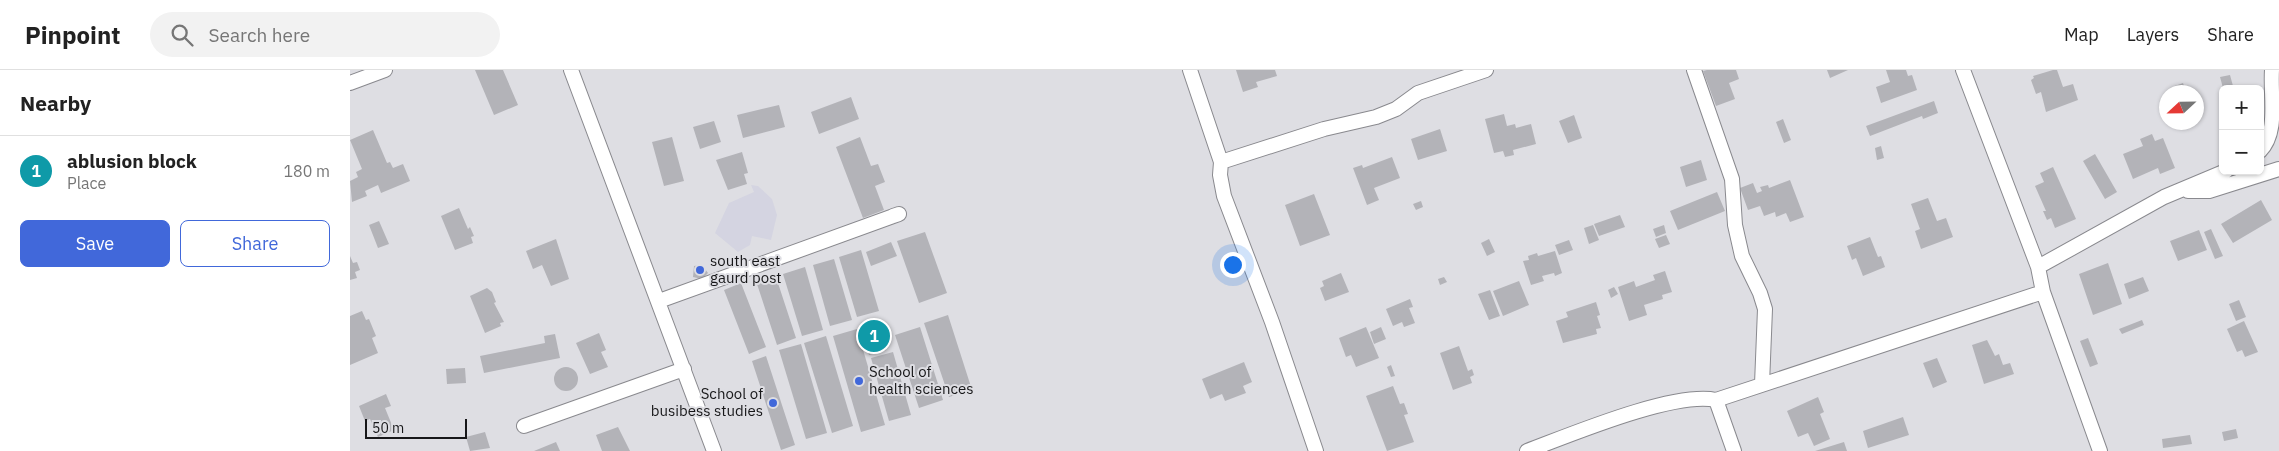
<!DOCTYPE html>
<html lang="en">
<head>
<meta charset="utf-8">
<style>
  :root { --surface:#fff; --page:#f2f2f2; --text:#222; --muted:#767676; --line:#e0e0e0; --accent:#4168da }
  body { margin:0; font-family:"IBM Plex Sans",sans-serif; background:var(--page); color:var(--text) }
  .controls { position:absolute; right:15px; top:15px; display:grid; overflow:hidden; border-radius:8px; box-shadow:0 1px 4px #0004 }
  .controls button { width:45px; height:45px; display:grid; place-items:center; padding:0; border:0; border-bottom:1px solid var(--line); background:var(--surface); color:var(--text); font:25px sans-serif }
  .compass { position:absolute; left:1809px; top:15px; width:45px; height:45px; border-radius:50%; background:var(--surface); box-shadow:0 1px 4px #0004; rotate:248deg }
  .scale { position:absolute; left:15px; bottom:12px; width:102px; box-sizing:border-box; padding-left:5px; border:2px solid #171719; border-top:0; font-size:14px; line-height:18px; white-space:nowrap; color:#171719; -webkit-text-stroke:4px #dedee3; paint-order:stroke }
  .you { position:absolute; left:882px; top:194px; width:18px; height:18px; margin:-12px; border:4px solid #fff; border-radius:50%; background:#1a73e8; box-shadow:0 0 0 8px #1a73e833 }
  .badge { display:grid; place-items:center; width:32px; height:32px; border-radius:50%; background:var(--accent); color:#fff; font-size:16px; font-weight:700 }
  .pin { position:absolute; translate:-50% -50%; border:2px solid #fff; box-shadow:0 1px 5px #0006 }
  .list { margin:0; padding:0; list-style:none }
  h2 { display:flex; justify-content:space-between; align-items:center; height:65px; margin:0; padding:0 20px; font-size:21px }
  h2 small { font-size:16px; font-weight:400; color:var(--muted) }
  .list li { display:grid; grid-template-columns:32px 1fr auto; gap:15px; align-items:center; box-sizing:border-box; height:70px; padding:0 20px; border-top:1px solid var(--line) }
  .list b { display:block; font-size:19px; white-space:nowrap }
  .list p { margin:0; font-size:16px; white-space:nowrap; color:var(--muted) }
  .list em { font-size:16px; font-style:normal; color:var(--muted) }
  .actions { display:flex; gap:10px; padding:15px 20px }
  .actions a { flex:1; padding:11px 0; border:1px solid var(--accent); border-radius:8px; text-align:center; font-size:18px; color:var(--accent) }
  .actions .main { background:var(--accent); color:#fff }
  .icon { flex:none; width:28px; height:28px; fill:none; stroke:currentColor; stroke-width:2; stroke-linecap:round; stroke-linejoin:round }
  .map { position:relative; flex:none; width:1929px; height:381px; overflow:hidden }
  header { display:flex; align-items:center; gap:30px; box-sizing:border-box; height:70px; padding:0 25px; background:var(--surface); border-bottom:1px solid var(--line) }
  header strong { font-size:24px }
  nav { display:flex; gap:28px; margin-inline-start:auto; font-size:18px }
  .search { width:350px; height:45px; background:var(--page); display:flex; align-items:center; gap:12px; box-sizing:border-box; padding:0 18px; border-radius:28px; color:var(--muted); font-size:19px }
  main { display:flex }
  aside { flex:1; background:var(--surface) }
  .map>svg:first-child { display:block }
  .built { fill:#d4d4e1 }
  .building { fill:#b3b3b8 }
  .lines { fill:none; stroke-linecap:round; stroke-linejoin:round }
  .minor-casing { stroke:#89898e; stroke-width:16 }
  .minor { stroke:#fff; stroke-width:14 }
  .poi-dot { fill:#4168da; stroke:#dedee3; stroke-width:2 }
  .labels { text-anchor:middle; stroke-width:4; stroke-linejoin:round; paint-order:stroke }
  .poi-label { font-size:15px; fill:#171719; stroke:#dedee3; text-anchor:start }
</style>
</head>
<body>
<header>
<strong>Pinpoint</strong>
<div class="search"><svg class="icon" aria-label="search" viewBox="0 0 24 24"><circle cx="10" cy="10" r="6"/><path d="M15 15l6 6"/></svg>Search here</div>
<nav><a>Map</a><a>Layers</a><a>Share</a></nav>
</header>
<main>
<aside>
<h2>Nearby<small></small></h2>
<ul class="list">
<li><span class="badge" style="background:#0f9aa8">1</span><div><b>ablusion block</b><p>Place</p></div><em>180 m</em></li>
</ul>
<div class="actions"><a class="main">Save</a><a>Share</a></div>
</aside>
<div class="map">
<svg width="1929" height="381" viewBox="0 0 1929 381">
  <rect width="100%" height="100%" fill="#dedee3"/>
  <path class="built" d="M 401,115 L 408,116 L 422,129 L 427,145 L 421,170 L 402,166 L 400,175 L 388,182 L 365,163 L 379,133 L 404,122 Z"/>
  <path class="building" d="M 125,0 L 153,0 L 168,35 L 144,45 Z
    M 886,0 L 925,0 L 927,6 L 906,12 L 908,17 L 893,22 Z
    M 1357,0 L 1386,0 L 1389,9 L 1379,13 L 1385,29 L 1366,36 L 1353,1 Z
    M 1477,0 L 1498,0 L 1480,8 Z
    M 1536,0 L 1556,0 L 1558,6 L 1562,5 L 1567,20 L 1531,33 L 1526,17 L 1540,12 Z
    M 1703,0 L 1707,0 L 1713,17 L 1723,14 L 1728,30 L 1696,42 L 1691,22 L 1686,24 L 1681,10 L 1684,8 L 1683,6 Z
    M 1880,5 L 1883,16 L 1873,18 L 1870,7 Z
    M 1833,13 L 1836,22 L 1827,22 L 1825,16 Z
    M 501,27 L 509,49 L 469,64 L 461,42 Z
    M 1584,31 L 1588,43 L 1573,49 L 1572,46 L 1520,66 L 1516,56 Z
    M 429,35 L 435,57 L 393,68 L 387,45 Z
    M 1154,44 L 1157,56 L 1165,54 L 1166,58 L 1181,54 L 1186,74 L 1163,80 L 1164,85 L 1155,87 L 1153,81 L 1144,83 L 1135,49 Z
    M 1224,45 L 1232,68 L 1218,73 L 1209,51 Z
    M 1433,49 L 1441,70 L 1434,73 L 1426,52 Z
    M 364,51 L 371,72 L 350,79 L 343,57 Z
    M 1090,59 L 1097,81 L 1068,90 L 1061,69 Z
    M 23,60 L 37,93 L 40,92 L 43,98 L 53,94 L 60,111 L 31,123 L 28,115 L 15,121 L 17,126 L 2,132 L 0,111 L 8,107 L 6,102 L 12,99 L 0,70 Z
    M 1802,64 L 1805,71 L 1813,68 L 1825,98 L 1810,104 L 1808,98 L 1783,109 L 1773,84 L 1793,76 L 1790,69 Z
    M 322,67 L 334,111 L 314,116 L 302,72 Z
    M 510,67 L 521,96 L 528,94 L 535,112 L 525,116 L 534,140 L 513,148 L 486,77 Z
    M 1531,76 L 1534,88 L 1527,90 L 1525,78 Z
    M 392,82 L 398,103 L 394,104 L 397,114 L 378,120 L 366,90 Z
    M 1745,84 L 1767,122 L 1755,129 L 1733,91 Z
    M 1042,87 L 1050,108 L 1024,118 L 1029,130 L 1017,135 L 1003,98 L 1012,95 L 1013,98 Z
    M 1351,90 L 1357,110 L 1336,117 L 1330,97 Z
    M 1703,97 L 1726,149 L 1705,158 L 1701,148 L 1697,150 L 1693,141 L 1696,141 L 1685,116 L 1694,112 L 1690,103 Z
    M 1440,110 L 1454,147 L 1440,152 L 1436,143 L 1426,147 L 1425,142 L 1414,146 L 1410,136 L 1398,140 L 1390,118 L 1403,113 L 1407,123 L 1412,121 L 1410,117 L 1418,115 L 1419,118 Z
    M 1367,122 L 1375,141 L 1328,160 L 1320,141 Z
    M 964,124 L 980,165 L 950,176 L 935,135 Z
    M 1578,128 L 1587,151 L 1596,148 L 1603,167 L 1571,179 L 1565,161 L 1570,159 L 1561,134 Z
    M 1911,130 L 1922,150 L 1883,173 L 1871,154 Z
    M 1071,131 L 1073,137 L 1066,140 L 1063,134 Z
    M 109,138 L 118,159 L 120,157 L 124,166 L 121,167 L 123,173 L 105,180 L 91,146 Z
    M 1270,145 L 1275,157 L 1249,166 L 1244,154 Z
    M 29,151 L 39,174 L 28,178 L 19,155 Z
    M 1243,155 L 1249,170 L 1239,174 L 1234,158 Z
    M 1314,155 L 1316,163 L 1306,167 L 1303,159 Z
    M 1861,159 L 1873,186 L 1865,189 L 1854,162 Z
    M 1849,160 L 1857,180 L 1828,191 L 1820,171 Z
    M 575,162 L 597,223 L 569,233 L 547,171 Z
    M 1316,165 L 1320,174 L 1309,178 L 1305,169 Z
    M 1520,167 L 1528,187 L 1531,186 L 1535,197 L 1513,206 L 1506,188 L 1502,190 L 1497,176 Z
    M 206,169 L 219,209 L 201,216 L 192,195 L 183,199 L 176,181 Z
    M 1139,169 L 1145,182 L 1137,186 L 1131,173 Z
    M 1219,170 L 1223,180 L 1209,185 L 1205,175 Z
    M 541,172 L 547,186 L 521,196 L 516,182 Z
    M 511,180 L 529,241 L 507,247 L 489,187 Z
    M 1205,181 L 1212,203 L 1205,206 L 1204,203 L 1192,206 L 1194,211 L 1181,215 L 1173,191 L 1179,190 L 1178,186 L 1187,183 L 1188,186 Z
    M 0,186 L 3,193 L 7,192 L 10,200 L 5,202 L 7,208 L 0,210 Z
    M 484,189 L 502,250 L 480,256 L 463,195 Z
    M 1758,193 L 1772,234 L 1743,245 L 1729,204 Z
    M 352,195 L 358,203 L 352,209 L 343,207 L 344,196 Z
    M 455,197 L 473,260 L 452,266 L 433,204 Z
    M 1315,201 L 1322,222 L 1312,225 L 1313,229 L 1294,235 L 1297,245 L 1279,251 L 1268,217 L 1284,211 L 1286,217 L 1305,210 L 1303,205 Z
    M 991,203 L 999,222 L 975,231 L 970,218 L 974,216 L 972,211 Z
    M 426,207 L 446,268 L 427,275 L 407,214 Z
    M 1094,207 L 1097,212 L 1090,215 L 1088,209 Z
    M 1793,207 L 1799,221 L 1779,229 L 1774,214 Z
    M 1169,211 L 1179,235 L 1153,246 L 1143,221 Z
    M 391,213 L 416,277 L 399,284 L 374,220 Z
    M 1264,217 L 1268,224 L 1261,228 L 1258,220 Z
    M 137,218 L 142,222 L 146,232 L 144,233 L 154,252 L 150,253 L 151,256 L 135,263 L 120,226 Z
    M 1140,220 L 1150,246 L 1139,250 L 1128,224 Z
    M 1060,229 L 1063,237 L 1059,238 L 1065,253 L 1054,257 L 1052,252 L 1043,256 L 1036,239 Z
    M 1889,230 L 1896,247 L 1886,251 L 1879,234 Z
    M 1246,232 L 1250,245 L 1247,246 L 1251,258 L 1246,259 L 1247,264 L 1213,273 L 1206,251 L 1218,247 L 1216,242 Z
    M 12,241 L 16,250 L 19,249 L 26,266 L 22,268 L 28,283 L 0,295 L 0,246 Z
    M 598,245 L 622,320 L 599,327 L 574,253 Z
    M 528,248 L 536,280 L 519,285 L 511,253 Z
    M 1792,250 L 1794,255 L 1772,264 L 1769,259 Z
    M 1894,251 L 1908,282 L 1895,287 L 1892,280 L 1887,282 L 1877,259 Z
    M 570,257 L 593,330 L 569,338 L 545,265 Z
    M 1016,257 L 1029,288 L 1006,297 L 1001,285 L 996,287 L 989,268 Z
    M 1031,257 L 1036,269 L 1024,274 L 1020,262 Z
    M 507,259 L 535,355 L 511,362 L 483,266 Z
    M 249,263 L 256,280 L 251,282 L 258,297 L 240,304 L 226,273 Z
    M 205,264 L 210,288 L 134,303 L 130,286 L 195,273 L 194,266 Z
    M 476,266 L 503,356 L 482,363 L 454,273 Z
    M 1738,268 L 1748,294 L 1740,297 L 1730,271 Z
    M 1637,270 L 1645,286 L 1649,284 L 1653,295 L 1660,293 L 1664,304 L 1634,314 L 1622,275 Z
    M 451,274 L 477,363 L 456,369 L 429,280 Z
    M 1109,276 L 1118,301 L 1122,299 L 1124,305 L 1120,307 L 1122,313 L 1103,320 L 1090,283 Z
    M 543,282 L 561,345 L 539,351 L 521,288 Z
    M 416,286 L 445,375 L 431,380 L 402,291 Z
    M 1587,288 L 1597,312 L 1583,318 L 1573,293 Z
    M 894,292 L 902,312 L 893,316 L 896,323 L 875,331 L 872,324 L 860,329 L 852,309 Z
    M 1041,295 L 1045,306 L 1041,307 L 1037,297 Z
    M204 309a12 12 0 1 1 24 0a12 12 0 1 1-24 0Z
    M 115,298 L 116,313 L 97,314 L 96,299 Z
    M 1043,316 L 1050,334 L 1054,333 L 1058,344 L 1054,345 L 1064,372 L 1037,381 L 1016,326 Z
    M 36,324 L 41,336 L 35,338 L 44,360 L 28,367 L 20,349 L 15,351 L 9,336 Z
    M 1468,327 L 1474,342 L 1470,344 L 1480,369 L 1464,376 L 1458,363 L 1448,367 L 1437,341 Z
    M 1553,347 L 1559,365 L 1518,378 L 1513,361 Z
    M 268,357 L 280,381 L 252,381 L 246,365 Z
    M 1886,359 L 1888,368 L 1874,371 L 1872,362 Z
    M 135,362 L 140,378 L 120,381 L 116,367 Z
    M 1840,365 L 1842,374 L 1813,378 L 1812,369 Z
    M 206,372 L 210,381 L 184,381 Z
    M 1494,372 L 1497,381 L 1465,381 Z"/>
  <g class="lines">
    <defs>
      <path id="minor" d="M 221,0 L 364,381
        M 840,0 L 871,92 L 870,105 L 874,126 L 922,252 L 966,381
        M 1344,0 L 1382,109 L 1385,155 L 1392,186 L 1410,223 L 1415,239 L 1412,314
        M 1613,0 L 1688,197 L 1693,222 L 1750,381
        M 0,13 L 35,0
        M 1910,81 C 1929,62 1920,26 1922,0
        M 871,92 L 974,59 L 1026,47 L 1046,39 L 1068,23 L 1136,0
        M 1838,121 L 1859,121 L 1929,99
        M 1688,197 L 1814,127 L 1876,101
        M 309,231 L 549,144 L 543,146
        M 174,356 L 334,299
        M 1177,381 C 1220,365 1324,321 1366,330
        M 1384,381 L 1366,330 L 1693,222"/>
    </defs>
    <use href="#minor" class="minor-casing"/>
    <use href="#minor" class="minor"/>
  </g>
  <g class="poi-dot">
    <circle cx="350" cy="200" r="5"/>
    <circle cx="509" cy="311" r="5"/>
    <circle cx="423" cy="333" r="5"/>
  </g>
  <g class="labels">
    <g class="poi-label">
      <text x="360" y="196">south east<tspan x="360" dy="17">gaurd post</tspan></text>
      <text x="519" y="307">School of<tspan x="519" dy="17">health sciences</tspan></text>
      <text x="413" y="329" text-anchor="end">School of<tspan x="413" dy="17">busibess studies</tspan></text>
    </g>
  </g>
</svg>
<div class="controls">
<button>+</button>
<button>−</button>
</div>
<svg class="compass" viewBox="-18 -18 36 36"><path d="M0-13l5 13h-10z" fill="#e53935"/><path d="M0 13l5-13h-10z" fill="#767676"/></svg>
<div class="scale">50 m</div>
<div class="you"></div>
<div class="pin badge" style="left:524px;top:266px;background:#0f9aa8">1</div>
</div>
</main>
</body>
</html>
